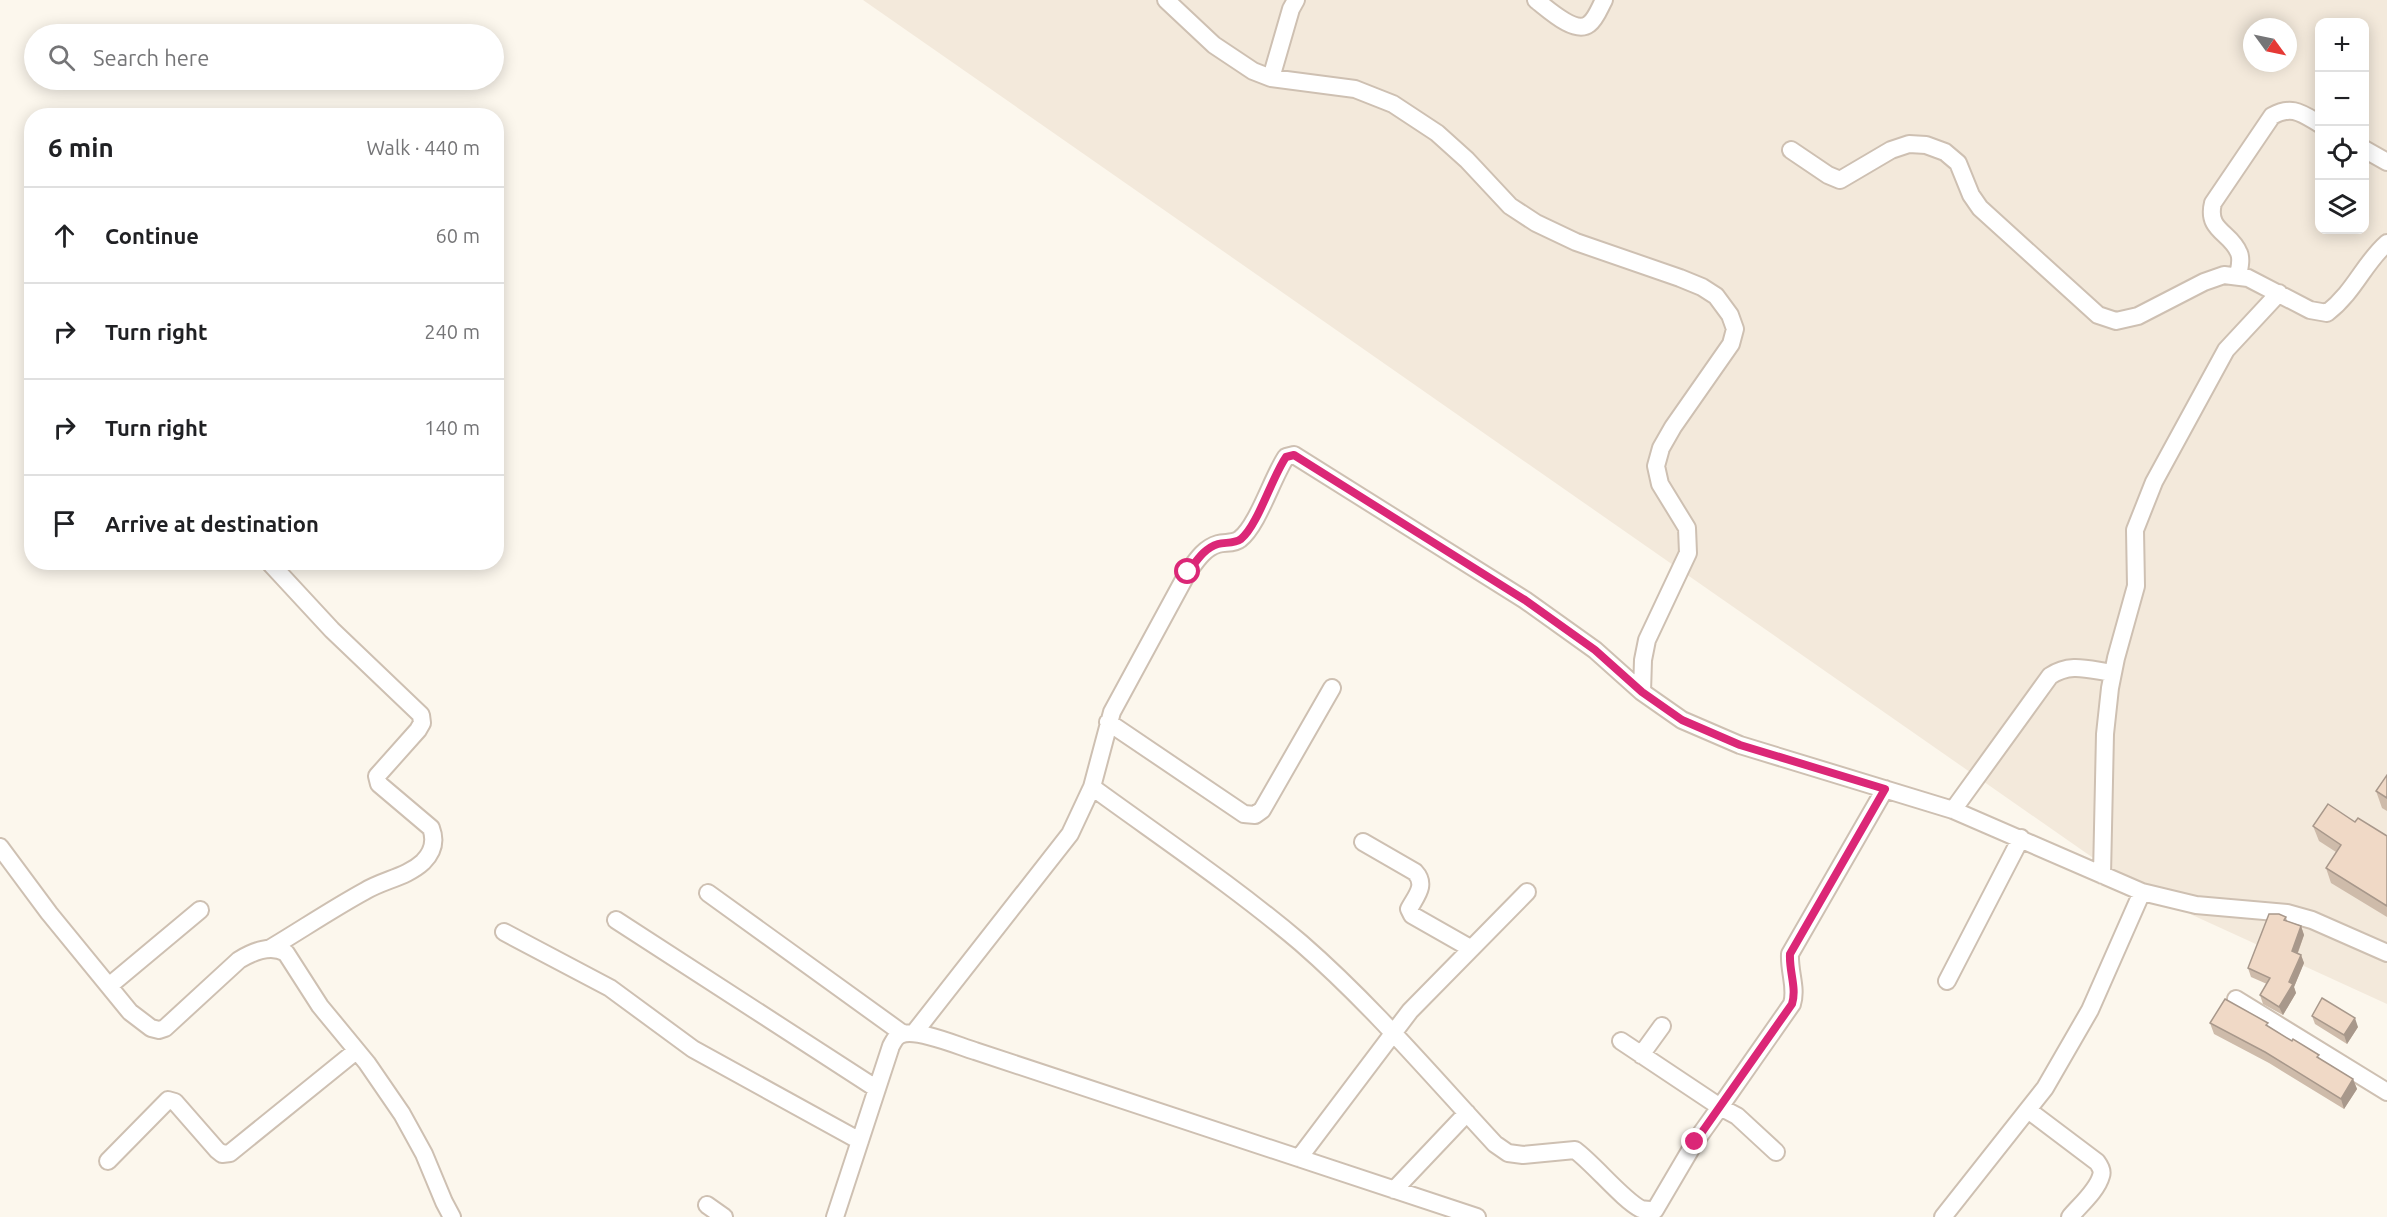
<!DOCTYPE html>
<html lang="en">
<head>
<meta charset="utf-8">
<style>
  :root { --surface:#fff; --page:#f6f6f6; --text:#202124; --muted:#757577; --line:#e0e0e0 }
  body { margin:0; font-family:Ubuntu,sans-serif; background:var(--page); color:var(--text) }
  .controls { position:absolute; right:18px; top:18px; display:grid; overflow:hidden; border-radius:12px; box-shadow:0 3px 15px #0003 }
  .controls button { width:54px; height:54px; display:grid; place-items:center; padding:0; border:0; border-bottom:2px solid var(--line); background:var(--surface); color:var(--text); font:30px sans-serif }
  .compass { position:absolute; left:2243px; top:18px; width:54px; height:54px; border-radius:50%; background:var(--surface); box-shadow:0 3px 15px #0003; rotate:123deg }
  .stop { position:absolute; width:18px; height:18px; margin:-14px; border:4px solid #db2777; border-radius:50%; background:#fff }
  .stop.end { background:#db2777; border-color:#fff; box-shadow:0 2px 6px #0008 }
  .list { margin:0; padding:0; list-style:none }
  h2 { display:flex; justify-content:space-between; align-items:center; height:78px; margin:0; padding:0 24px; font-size:26px }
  h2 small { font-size:20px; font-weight:400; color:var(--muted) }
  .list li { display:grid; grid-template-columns:39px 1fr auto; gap:18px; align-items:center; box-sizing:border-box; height:96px; padding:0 24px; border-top:2px solid var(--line) }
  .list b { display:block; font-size:22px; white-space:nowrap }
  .list em { font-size:20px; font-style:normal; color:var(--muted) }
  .icon { flex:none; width:33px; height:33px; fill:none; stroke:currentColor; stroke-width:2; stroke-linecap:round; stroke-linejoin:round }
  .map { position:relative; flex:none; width:2387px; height:1217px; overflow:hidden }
  .search { position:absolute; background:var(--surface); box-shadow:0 3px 15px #0003; left:24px; top:24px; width:480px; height:66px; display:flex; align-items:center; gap:15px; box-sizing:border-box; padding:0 21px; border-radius:33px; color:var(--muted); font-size:22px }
  .panel { position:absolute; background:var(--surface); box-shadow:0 3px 15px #0003; left:24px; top:108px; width:480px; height:462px; border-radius:24px }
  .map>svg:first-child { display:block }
  .residential { fill:#f3e9db; fill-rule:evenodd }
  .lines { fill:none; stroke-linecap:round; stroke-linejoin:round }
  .minor-casing { stroke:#cec0b2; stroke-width:20 }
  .minor { stroke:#fff; stroke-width:16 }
  .wall { fill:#cebbaa }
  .shaded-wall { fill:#a8988b }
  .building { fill:#f0d9c6; stroke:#a8988b; stroke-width:1.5 }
  .route { stroke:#db2777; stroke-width:8 }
</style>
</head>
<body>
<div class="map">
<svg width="2387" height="1217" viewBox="0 0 2387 1217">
  <rect width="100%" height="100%" fill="#fcf7ed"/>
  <path class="residential" d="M 863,0 L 2387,0 L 2387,1004 L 2142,892 ZM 2320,22 L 2364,22 L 2364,230 L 2320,230 ZM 2252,27 L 2288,27 L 2288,63 L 2252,63 Z"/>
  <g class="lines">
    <defs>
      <path id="minor" d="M 1166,0 L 1214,45 L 1253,71 L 1271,78 L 1355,89 L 1393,104 L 1437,133 L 1467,160 L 1510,206 L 1536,223 L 1576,242 L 1680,278 L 1702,287 L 1716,296 L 1730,315 L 1735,329 L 1731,344 L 1673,427 L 1661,448 L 1656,466 L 1660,484 L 1687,528 L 1688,553 L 1647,640 L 1643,660 L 1642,692
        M 1536,0 C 1548,9 1575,35 1589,24 C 1596,19 1600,7 1604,0
        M 1271,78 L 1291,9 L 1296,0
        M 2364,149 L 2387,162
        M 1791,150 L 1828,175 L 1840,180 L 1891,150 L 1909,144 L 1926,145 L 1945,152 L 1958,163 L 1971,195 L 1980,208 L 2098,315 L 2116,321 L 2138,316 L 2204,282 L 2224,275 L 2248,278 L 2310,310 L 2327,313 C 2355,291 2364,263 2387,243
        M 2238,277 C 2239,269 2242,260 2239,253 C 2231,232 2206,231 2213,203 L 2272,116 C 2292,105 2301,113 2320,124
        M 1108,722 L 1244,814 L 1255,815 L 1262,810 L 1332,688
        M 1092,787 C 1162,838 1235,887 1301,943 C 1371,1004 1432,1076 1495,1144 L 1508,1153 L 1523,1155 L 1575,1150 C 1595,1165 1623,1200 1641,1209 C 1645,1210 1651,1210 1655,1210 L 1695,1142 L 1720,1107 L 1737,1116 L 1776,1152
        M 1953,810 L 2050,676 C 2071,662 2089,670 2113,673
        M 1363,842 L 1415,872 C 1427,885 1416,896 1409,909 L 1412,915 L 1470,948
        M 0,847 L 49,913 L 130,1012 L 151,1028 L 159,1030 L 165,1028 L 239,960 C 254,951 271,944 286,953 L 320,1006 L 367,1063 L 402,1114 L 424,1154 L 444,1202 L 452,1217
        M 2102,875 L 2105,734 L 2110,688 L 2116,658 L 2136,586 L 2135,530 L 2154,482 L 2226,350 L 2279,293
        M 708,893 L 902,1033
        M 616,920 L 877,1089
        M 504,932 L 610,988 L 693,1049 L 860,1141
        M 269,949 C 301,930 332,909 365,891 C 383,880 407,877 423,862 C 433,852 436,841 431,828 L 379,784 L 377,776 L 418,730 L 422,723 L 421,715 L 332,630 L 269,562
        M 1947,981 L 2021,838
        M 109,986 L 200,910
        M 2236,999 L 2387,1092
        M 914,1033 L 1070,834 L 1092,787 L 1112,712 L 1188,572 C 1196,561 1204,548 1218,544 C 1225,542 1234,544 1240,539 C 1258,525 1272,478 1286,457 L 1294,455 L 1525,600 L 1595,650 L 1642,692 L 1682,720 L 1740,745 L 1953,810 L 2142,892 L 2196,905 L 2287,913 L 2312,920 L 2387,953
        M 1621,1041 L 1720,1107 L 1792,1004 C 1797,988 1789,972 1790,954 L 1885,789
        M 1641,1055 L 1662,1026
        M 2028,1110 L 2097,1162 C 2100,1166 2103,1171 2101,1176 C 2097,1191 2079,1206 2070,1217
        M 1299,1158 L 1410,1011 L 1527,892
        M 108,1161 L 168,1100 L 175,1102 L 217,1150 L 222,1154 L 230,1153 L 356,1051
        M 1394,1190 L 1467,1113
        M 707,1205 L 724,1217
        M 835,1217 L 891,1046 C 894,1041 895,1037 900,1035 C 915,1027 958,1046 975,1051 L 1477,1217
        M 1943,1217 L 2045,1088 L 2090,1010 L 2142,892"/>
    </defs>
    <use href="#minor" class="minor-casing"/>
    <use href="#minor" class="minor"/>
  </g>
  <path class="wall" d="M 2387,775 L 2387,811 L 2382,808 L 2376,791 Z
    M 2355,822 L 2387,836 L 2387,917 L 2331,883 L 2326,868 L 2336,852 L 2319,841 L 2313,826 Z
    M 2286,917 L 2287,921 L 2301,926 L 2304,935 L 2298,953 L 2301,955 L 2304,963 L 2294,987 L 2296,993 L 2283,1015 L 2263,1004 L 2260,995 L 2267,984 L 2251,977 L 2248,968 Z
    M 2312,1016 L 2358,1027 L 2347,1044 L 2315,1024 Z
    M 2210,1023 L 2269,1027 L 2353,1079 L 2357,1089 L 2344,1109 L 2269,1063 L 2214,1034 Z"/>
  <path class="shaded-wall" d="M 2301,926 L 2304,935 L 2295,960 L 2292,951 Z
    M 2301,955 L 2304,963 L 2294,987 L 2296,993 L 2283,1015 L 2279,1007 Z
    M 2355,1018 L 2358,1027 L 2347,1044 L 2344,1035 Z
    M 2353,1079 L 2357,1089 L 2344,1109 L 2341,1099 Z"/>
  <path class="building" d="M 2387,775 L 2387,798 L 2376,791 Z
    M 2328,804 L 2355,822 L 2358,818 L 2387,836 L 2387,906 L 2326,868 L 2341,845 L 2313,826 Z
    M 2269,914 L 2279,914 L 2286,917 L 2284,920 L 2301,926 L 2292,951 L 2301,955 L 2289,982 L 2293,984 L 2279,1007 L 2260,995 L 2270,978 L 2248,968 Z
    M 2322,998 L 2355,1018 L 2344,1035 L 2312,1016 Z
    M 2225,999 L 2268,1023 L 2266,1025 L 2292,1041 L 2293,1039 L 2319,1055 L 2317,1057 L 2353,1079 L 2341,1099 L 2265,1052 L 2210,1023 Z"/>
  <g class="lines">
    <path class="route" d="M 1188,572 C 1196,562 1204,548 1218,544 C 1225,542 1234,544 1241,539 C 1258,525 1272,477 1286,457 L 1294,455 L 1525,600 L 1595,650 L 1642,692 L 1682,720 L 1740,745 L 1885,789 L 1790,954 C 1789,972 1797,988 1792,1004 L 1695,1142"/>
  </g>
</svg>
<div class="controls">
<button>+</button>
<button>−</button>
<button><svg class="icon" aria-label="locate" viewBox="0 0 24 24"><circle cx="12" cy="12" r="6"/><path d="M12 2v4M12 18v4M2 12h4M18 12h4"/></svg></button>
<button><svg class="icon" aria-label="layers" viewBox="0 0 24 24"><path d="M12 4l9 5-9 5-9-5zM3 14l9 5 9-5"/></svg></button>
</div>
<svg class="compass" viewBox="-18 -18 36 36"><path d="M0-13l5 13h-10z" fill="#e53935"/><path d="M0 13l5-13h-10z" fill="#757577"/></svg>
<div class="stop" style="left:1188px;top:572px"></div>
<div class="stop end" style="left:1695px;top:1142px"></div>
<div class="search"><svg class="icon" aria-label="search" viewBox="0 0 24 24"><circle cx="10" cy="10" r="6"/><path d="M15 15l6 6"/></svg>Search here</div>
<section class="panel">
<h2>6 min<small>Walk · 440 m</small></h2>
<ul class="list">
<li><svg class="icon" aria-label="ahead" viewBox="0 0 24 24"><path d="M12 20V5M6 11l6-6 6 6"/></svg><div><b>Continue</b></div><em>60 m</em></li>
<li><svg class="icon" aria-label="right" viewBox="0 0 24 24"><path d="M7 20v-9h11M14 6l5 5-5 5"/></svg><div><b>Turn right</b></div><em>240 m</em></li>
<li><svg class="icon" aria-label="right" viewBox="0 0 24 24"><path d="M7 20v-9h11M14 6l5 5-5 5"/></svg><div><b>Turn right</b></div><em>140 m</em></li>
<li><svg class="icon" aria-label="arrive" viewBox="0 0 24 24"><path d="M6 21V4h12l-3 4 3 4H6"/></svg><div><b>Arrive at destination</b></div></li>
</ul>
</section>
</div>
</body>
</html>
